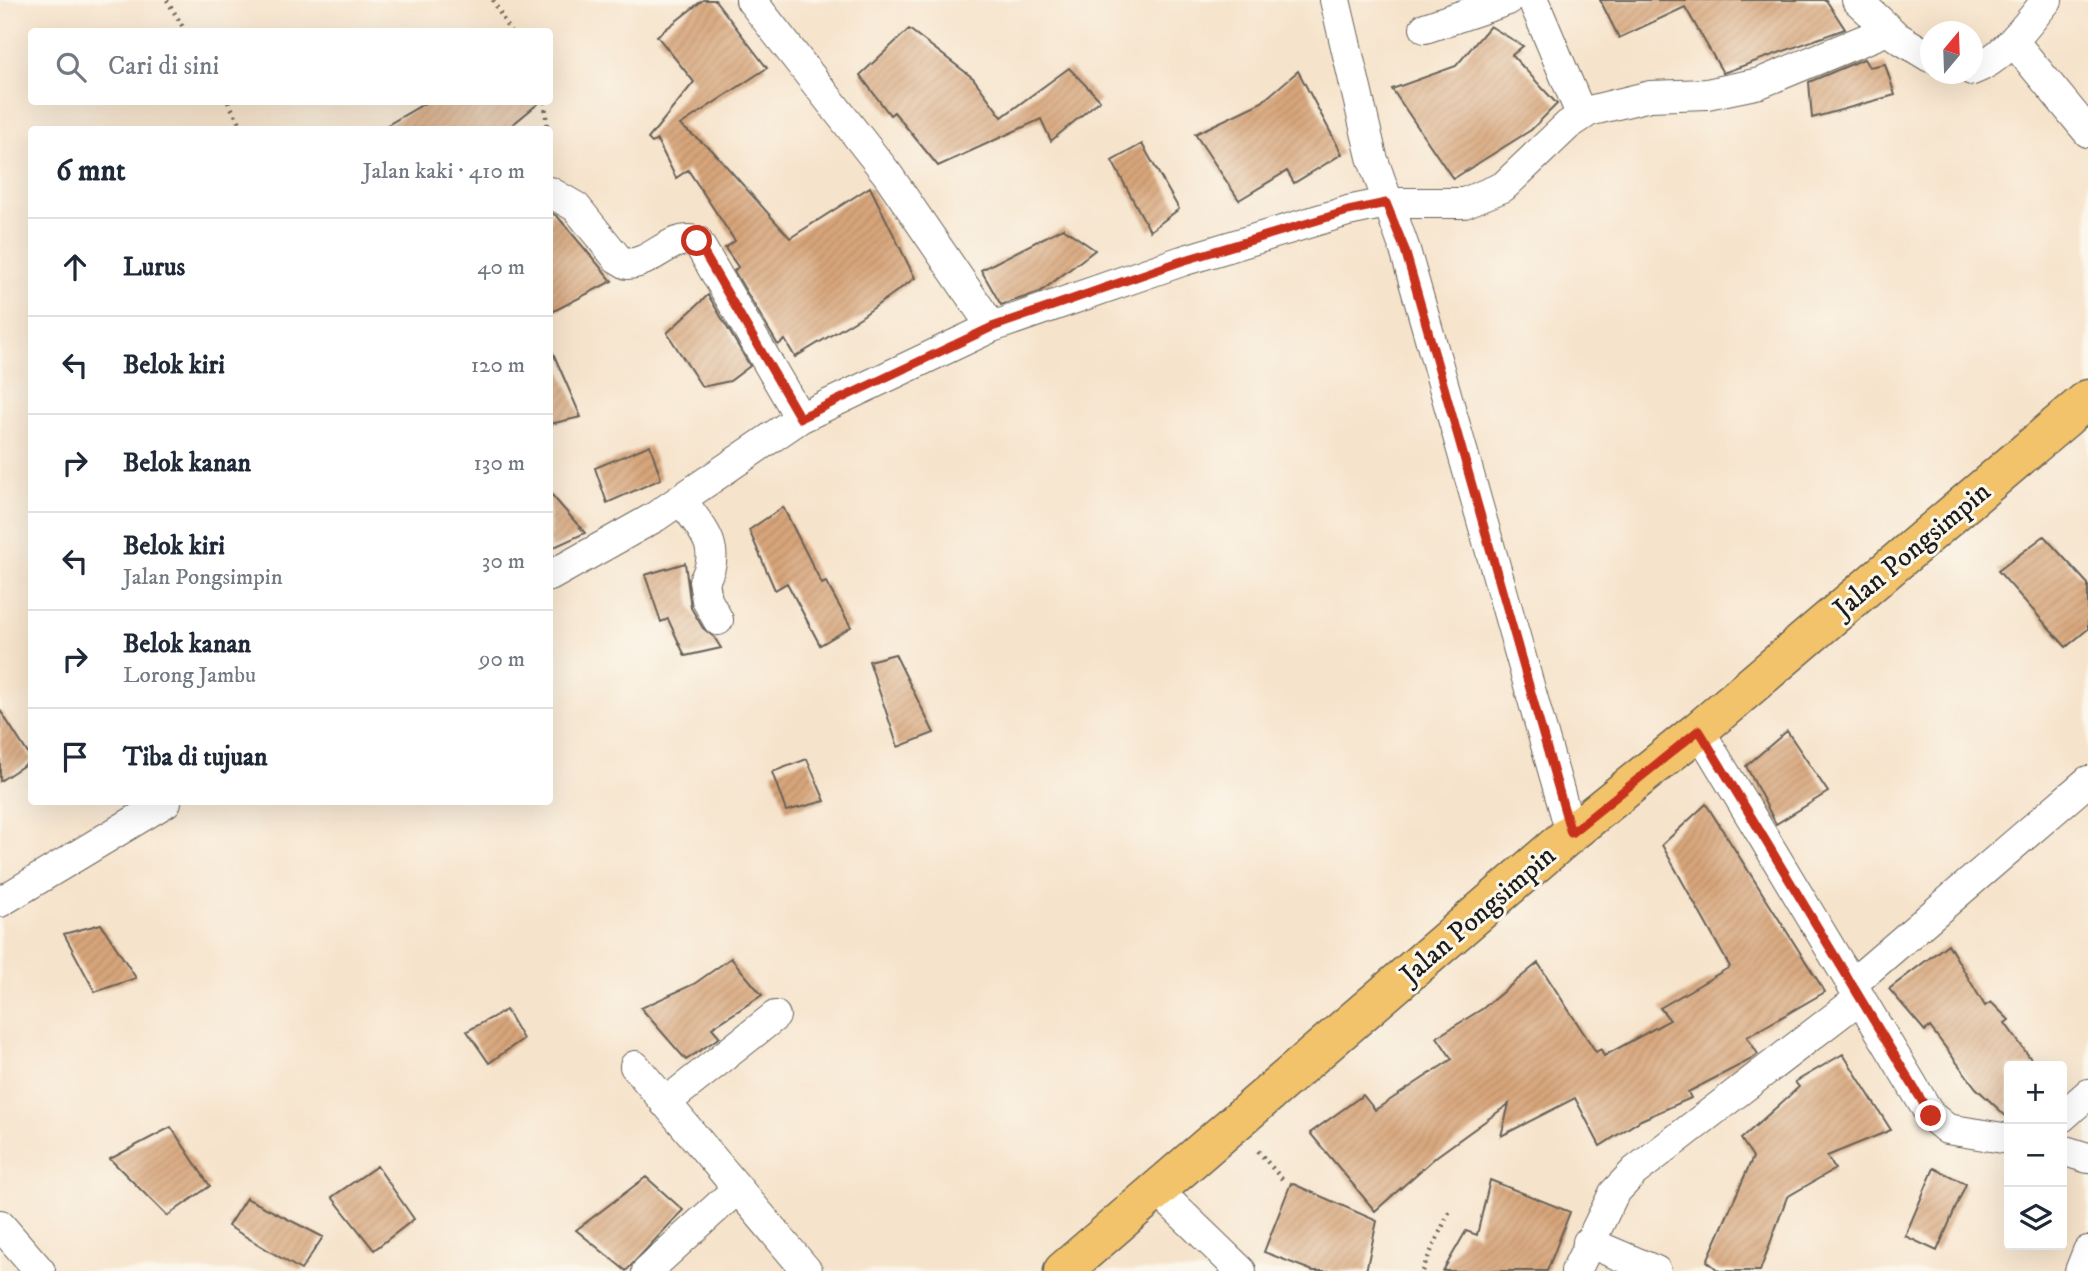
<!DOCTYPE html>
<html lang="id">
<head>
<meta charset="utf-8">
<style>
  :root { --surface:#fff; --page:#f6f6f7; --text:#1f2937; --muted:#747a83; --line:#e0e1e3 }
  body { margin:0; font-family:"IM FELL DW Pica",serif; background:var(--page); color:var(--text) }
  .controls { position:absolute; right:21px; bottom:21px; display:grid; overflow:hidden; border-radius:7px; box-shadow:0 7px 28px #0002 }
  .controls button { width:63px; height:63px; display:grid; place-items:center; padding:0; border:0; border-bottom:2px solid var(--line); background:var(--surface); color:var(--text); font:35px sans-serif }
  .compass { position:absolute; left:1920px; top:21px; width:63px; height:63px; border-radius:50%; background:var(--surface); box-shadow:0 7px 28px #0002; rotate:19deg }
  .stop { position:absolute; width:21px; height:21px; margin:-16px; border:5px solid #c8321e; border-radius:50%; background:#fff }
  .stop.end { background:#c8321e; border-color:#fff; box-shadow:0 2px 7px #0008 }
  .list { margin:0; padding:0; list-style:none }
  h2 { display:flex; justify-content:space-between; align-items:center; height:91px; margin:0; padding:0 28px; font-size:30px }
  h2 small { font-size:23px; font-weight:400; color:var(--muted) }
  .list li { display:grid; grid-template-columns:46px 1fr auto; gap:21px; align-items:center; box-sizing:border-box; height:98px; padding:0 28px; border-top:2px solid var(--line) }
  .list b { display:block; font-size:26px; white-space:nowrap }
  .list p { margin:0; font-size:23px; white-space:nowrap; color:var(--muted) }
  .list em { font-size:23px; font-style:normal; color:var(--muted) }
  .icon { flex:none; width:38px; height:38px; fill:none; stroke:currentColor; stroke-width:2; stroke-linecap:round; stroke-linejoin:round }
  .map { position:relative; flex:none; width:2088px; height:1271px; overflow:hidden }
  .search { position:absolute; background:var(--surface); box-shadow:0 7px 28px #0002; left:28px; top:28px; width:525px; height:77px; display:flex; align-items:center; gap:18px; box-sizing:border-box; padding:0 24px; border-radius:7px; color:var(--muted); font-size:26px }
  .panel { position:absolute; background:var(--surface); box-shadow:0 7px 28px #0002; left:28px; top:126px; width:525px; height:679px; border-radius:7px }
  .map>svg:first-child { display:block }
  .building { fill:url(#building-hatch) }
  .lines { fill:none; stroke-linecap:round; stroke-linejoin:round }
  .minor-casing { stroke:#686259; stroke-width:32 }
  .primary-casing { stroke:#686259; stroke-width:41 }
  .path { stroke:#686259; stroke-width:4.5; stroke-dasharray:2 5; stroke-linecap:butt }
  .minor { stroke:#fff; stroke-width:30 }
  .primary { stroke:#f2c36a; stroke-width:38 }
  .route { stroke:#c8321e; stroke-width:9 }
  .labels { text-anchor:middle; stroke-width:6; stroke-linejoin:round; paint-order:stroke }
  .street-label { font-size:28px; fill:#1c1c1c; stroke:#fbf7ec }
</style>
</head>
<body>
<div class="map">
<svg width="2088" height="1271" viewBox="0 0 2088 1271">
  <defs>
    <pattern id="building-hatch" width="6" height="6" patternUnits="userSpaceOnUse" patternTransform="scale(1.75)"><rect width="6" height="6" fill="#d7a57a"/><path d="M-1 1l2-2M0 6l6-6M5 7l2-2" fill="none" stroke="#b88d69"/></pattern>
  </defs>
  <rect width="100%" height="100%" fill="#fbf7ec"/>
  <filter id="ink" filterUnits="userSpaceOnUse"><feTurbulence type="fractalNoise" baseFrequency=".0143" numOctaves="2"/><feDisplacementMap in="SourceGraphic" scale="14" xChannelSelector="R" yChannelSelector="G"/><feConvolveMatrix kernelMatrix="1 2 1 2 8 2 1 2 1" color-interpolation-filters="sRGB"/></filter>
  <filter id="wash" filterUnits="userSpaceOnUse"><feTurbulence type="fractalNoise" baseFrequency=".00686" numOctaves="4" result="noise"/><feDisplacementMap in="SourceGraphic" scale="28" xChannelSelector="R" yChannelSelector="G"/><feGaussianBlur stdDeviation="1.57" result="paint"/><feColorMatrix in="noise" values="0 0 0 0 0 0 0 0 0 0 0 0 0 0 0 0 0 1.4 0 .05"/><feComposite in="paint" operator="in"/></filter>
  <g filter="url(#wash)">
    <rect width="100%" height="100%" fill="#f6e3cb"/>
    <g id="blocks">
      <path class="building" d="M 703,0 L 715,0 L 767,68 L 680,125 L 712,150 L 790,238 L 870,187 L 915,278 L 861,317 L 795,357 L 785,340 L 778,345 L 734,271 L 738,267 L 725,248 L 735,241 L 688,170 L 676,178 L 657,140 L 652,143 L 648,139 L 694,82 L 657,36 Z
        M 1600,0 L 1826,0 L 1845,29 L 1723,73 L 1685,7 L 1619,38 Z
        M 1490,26 L 1523,46 L 1512,55 L 1557,104 L 1531,130 L 1453,179 L 1392,89 L 1456,66 Z
        M 909,29 L 973,78 L 1002,117 L 1069,68 L 1100,100 L 1051,141 L 1041,119 L 938,166 L 894,112 L 890,115 L 860,75 Z
        M 1864,59 L 1869,67 L 1885,64 L 1895,95 L 1812,118 L 1809,82 Z
        M 1298,71 L 1342,154 L 1294,183 L 1287,171 L 1239,200 L 1195,134 L 1262,102 Z
        M 427,102 L 540,102 L 506,130 L 379,130 Z
        M 1142,144 L 1179,209 L 1150,231 L 1112,161 Z
        M 550,212 L 558,217 L 612,281 L 550,313 Z
        M 1063,228 L 1095,250 L 1040,292 L 1001,305 L 981,270 Z
        M 708,295 L 750,366 L 730,381 L 702,387 L 667,333 Z
        M 550,346 L 581,417 L 550,424 Z
        M 650,445 L 661,479 L 607,503 L 595,468 Z
        M 550,493 L 585,533 L 550,549 Z
        M 783,507 L 822,584 L 826,582 L 851,627 L 820,645 L 787,583 L 775,590 L 749,530 Z
        M 2044,536 L 2088,584 L 2088,629 L 2066,647 L 1998,571 Z
        M 685,563 L 691,608 L 703,628 L 714,637 L 721,648 L 685,656 L 668,619 L 661,622 L 645,575 Z
        M 895,654 L 934,733 L 898,747 L 869,661 Z
        M 0,710 L 32,760 L 0,781 Z
        M 1787,731 L 1828,792 L 1776,824 L 1746,766 Z
        M 807,759 L 825,801 L 786,811 L 772,772 Z
        M 1706,804 L 1825,992 L 1747,1037 L 1758,1054 L 1750,1060 L 1688,1092 L 1691,1098 L 1641,1120 L 1600,1146 L 1575,1098 L 1501,1136 L 1509,1104 L 1437,1156 L 1375,1211 L 1310,1133 L 1363,1095 L 1375,1110 L 1452,1059 L 1437,1037 L 1482,1009 L 1538,963 L 1596,1052 L 1601,1049 L 1604,1056 L 1670,1020 L 1660,1008 L 1730,967 L 1662,845 Z
        M 101,924 L 136,978 L 95,992 L 64,934 Z
        M 1948,944 L 1985,1006 L 1991,1002 L 2009,1020 L 2005,1023 L 2036,1066 L 2009,1066 L 2009,1119 L 1976,1088 L 1930,1027 L 1925,1031 L 1889,989 Z
        M 731,958 L 762,995 L 712,1028 L 720,1037 L 686,1060 L 641,1008 L 694,984 Z
        M 506,1010 L 523,1039 L 489,1063 L 467,1031 Z
        M 1843,1054 L 1891,1130 L 1827,1156 L 1835,1169 L 1787,1197 L 1760,1271 L 1719,1271 L 1707,1261 L 1753,1157 L 1741,1139 L 1799,1087 L 1795,1082 Z
        M 171,1127 L 210,1186 L 167,1216 L 110,1159 Z
        M 377,1166 L 414,1219 L 374,1250 L 332,1197 Z
        M 1934,1168 L 1966,1184 L 1937,1251 L 1905,1236 Z
        M 646,1177 L 683,1210 L 626,1271 L 576,1230 Z
        M 1490,1180 L 1570,1212 L 1547,1271 L 1443,1271 L 1466,1231 L 1477,1235 Z
        M 1291,1183 L 1377,1221 L 1366,1271 L 1313,1271 L 1264,1252 Z
        M 246,1198 L 323,1237 L 301,1270 L 228,1226 Z"/>
    </g>
  </g>
  <g filter="url(#ink)">
    <use href="#blocks" fill-opacity="0" stroke="#686259" stroke-width="2"/>
    <g class="lines">
      <defs>
        <path id="minor" d="M 751,0 L 888,175 L 992,327
          M 1335,0 L 1372,157 L 1405,250 L 1571,833
          M 1533,0 L 1581,114
          M 1857,0 L 1897,37 L 1930,57
          M 1425,28 L 1508,0
          M 2013,41 L 2088,132
          M 1972,70 C 2004,59 2026,25 2047,0
          M 550,192 L 576,207 L 617,258 L 627,264 C 654,263 670,234 697,241 L 800,418
          M 681,499 C 700,528 724,546 704,581 L 707,600 L 718,620
          M 550,576 L 655,517 L 800,418 L 992,327 L 1182,261 L 1348,211 L 1386,203 L 1464,203 L 1503,187 L 1568,125 L 1589,111 L 1650,96 L 1707,94 L 1760,83 L 1888,30
          M 1699,730 L 1931,1116 L 1947,1129 L 2009,1139
          M 0,902 L 166,802
          M 1852,984 L 2088,781
          M 635,1066 L 807,1271
          M 665,1103 L 775,1016
          M 2062,1117 L 2088,1094
          M 2062,1150 L 2088,1158
          M 1157,1190 L 1241,1271
          M 0,1225 L 40,1271
          M 1588,1242 L 1656,1271
          M 647,1271 L 737,1189
          M 1576,1271 L 1614,1193 L 1635,1171 L 1860,998
          M 2080,1271 L 2088,1251"/>
        <path id="primary" d="M 1063,1271 L 1571,833 L 1699,730 L 2088,399"/>
      </defs>
      <use href="#minor" class="minor-casing"/>
      <use href="#primary" class="primary-casing"/>
      <path class="path" d="M 167,0 L 186,32
        M 493,0 L 510,32
        M 228,102 L 244,130
        M 545,102 L 547,130
        M 1258,1151 L 1282,1179
        M 1422,1271 L 1450,1210"/>
      <use href="#minor" class="minor"/>
      <use href="#primary" class="primary"/>
    </g>
  </g>
  <g class="lines" filter="url(#ink)">
    <path class="route" d="M 697,241 L 800,418 L 992,327 L 1182,261 L 1348,211 L 1386,203 L 1405,250 L 1571,833 L 1699,730 L 1931,1116"/>
  </g>
  <g class="labels">
    <g class="street-label">
      <text transform="translate(1911 549) rotate(-40)" y="10">Jalan Pongsimpin</text>
      <text transform="translate(1477 914) rotate(-41)" y="10">Jalan Pongsimpin</text>
    </g>
  </g>
</svg>
<div class="controls">
<button>+</button>
<button>−</button>
<button><svg class="icon" aria-label="layers" viewBox="0 0 24 24"><path d="M12 4l9 5-9 5-9-5zM3 14l9 5 9-5"/></svg></button>
</div>
<svg class="compass" viewBox="-18 -18 36 36"><path d="M0-13l5 13h-10z" fill="#e53935"/><path d="M0 13l5-13h-10z" fill="#747a83"/></svg>
<div class="stop" style="left:697px;top:241px"></div>
<div class="stop end" style="left:1931px;top:1116px"></div>
<div class="search"><svg class="icon" aria-label="search" viewBox="0 0 24 24"><circle cx="10" cy="10" r="6"/><path d="M15 15l6 6"/></svg>Cari di sini</div>
<section class="panel">
<h2>6 mnt<small>Jalan kaki · 410 m</small></h2>
<ul class="list">
<li><svg class="icon" aria-label="ahead" viewBox="0 0 24 24"><path d="M12 20V5M6 11l6-6 6 6"/></svg><div><b>Lurus</b></div><em>40 m</em></li>
<li><svg class="icon" aria-label="left" viewBox="0 0 24 24"><path d="M17 20v-9H6M10 6l-5 5 5 5"/></svg><div><b>Belok kiri</b></div><em>120 m</em></li>
<li><svg class="icon" aria-label="right" viewBox="0 0 24 24"><path d="M7 20v-9h11M14 6l5 5-5 5"/></svg><div><b>Belok kanan</b></div><em>130 m</em></li>
<li><svg class="icon" aria-label="left" viewBox="0 0 24 24"><path d="M17 20v-9H6M10 6l-5 5 5 5"/></svg><div><b>Belok kiri</b><p>Jalan Pongsimpin</p></div><em>30 m</em></li>
<li><svg class="icon" aria-label="right" viewBox="0 0 24 24"><path d="M7 20v-9h11M14 6l5 5-5 5"/></svg><div><b>Belok kanan</b><p>Lorong Jambu</p></div><em>90 m</em></li>
<li><svg class="icon" aria-label="arrive" viewBox="0 0 24 24"><path d="M6 21V4h12l-3 4 3 4H6"/></svg><div><b>Tiba di tujuan</b></div></li>
</ul>
</section>
</div>
</body>
</html>
